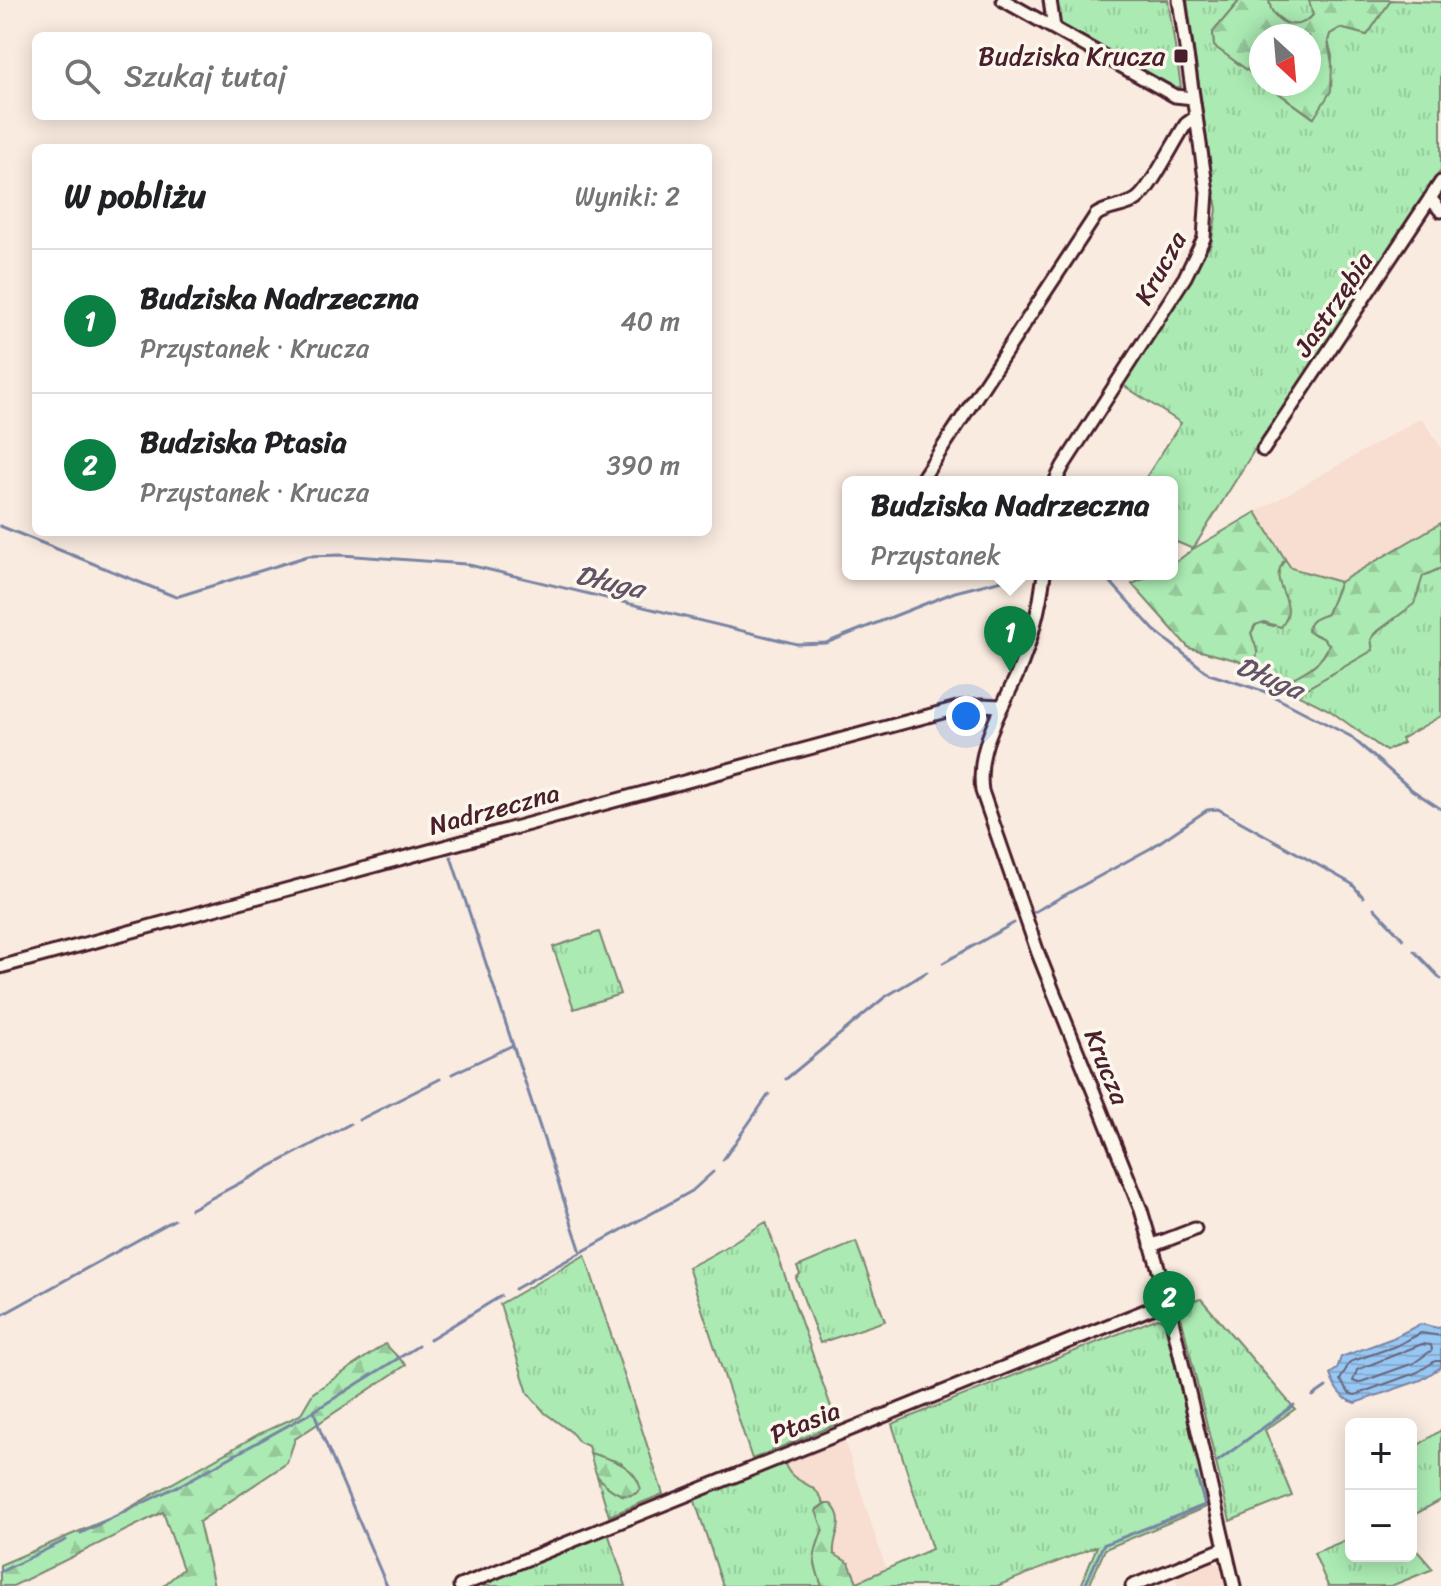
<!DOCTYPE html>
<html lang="pl">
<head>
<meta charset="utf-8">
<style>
  :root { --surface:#fff; --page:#f6f6f6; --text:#202124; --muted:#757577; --line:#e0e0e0; --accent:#0b8043 }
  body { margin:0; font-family:Sriracha,sans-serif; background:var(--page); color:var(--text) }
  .controls { position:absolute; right:24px; bottom:24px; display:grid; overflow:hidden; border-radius:12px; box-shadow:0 4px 20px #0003 }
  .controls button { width:72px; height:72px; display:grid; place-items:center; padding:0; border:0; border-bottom:2px solid var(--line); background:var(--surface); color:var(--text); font:40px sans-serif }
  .compass { position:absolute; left:1249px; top:24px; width:72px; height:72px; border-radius:50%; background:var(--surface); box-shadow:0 4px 20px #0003; rotate:154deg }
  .you { position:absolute; left:966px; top:716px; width:28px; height:28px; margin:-20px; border:6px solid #fff; border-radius:50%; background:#1a73e8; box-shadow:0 0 0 12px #1a73e833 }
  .badge { display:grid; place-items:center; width:52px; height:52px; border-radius:50%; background:var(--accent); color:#fff; font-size:26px; font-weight:700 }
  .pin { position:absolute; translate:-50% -66px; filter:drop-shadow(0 2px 4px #0008) }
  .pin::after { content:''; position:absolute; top:42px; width:28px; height:24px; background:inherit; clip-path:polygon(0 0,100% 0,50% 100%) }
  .popup { position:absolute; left:842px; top:476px; width:336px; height:104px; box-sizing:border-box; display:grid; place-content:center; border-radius:12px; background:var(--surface); filter:drop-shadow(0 2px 6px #0005); font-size:26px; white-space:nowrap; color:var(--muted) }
  .popup b { font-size:30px; color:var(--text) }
  .popup::after { content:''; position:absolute; left:50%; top:100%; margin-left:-16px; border:16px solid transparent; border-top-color:var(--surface) }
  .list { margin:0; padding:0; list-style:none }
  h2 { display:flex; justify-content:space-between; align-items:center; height:104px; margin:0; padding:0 32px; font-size:34px }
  h2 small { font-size:26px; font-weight:400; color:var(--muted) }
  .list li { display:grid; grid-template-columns:52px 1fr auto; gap:24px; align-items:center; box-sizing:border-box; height:144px; padding:0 32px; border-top:2px solid var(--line) }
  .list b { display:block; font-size:30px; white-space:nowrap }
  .list p { margin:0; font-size:26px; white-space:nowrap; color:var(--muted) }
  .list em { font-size:26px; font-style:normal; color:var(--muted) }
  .icon { flex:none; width:44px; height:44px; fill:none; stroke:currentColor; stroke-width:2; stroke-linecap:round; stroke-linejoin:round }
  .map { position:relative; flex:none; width:1441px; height:1586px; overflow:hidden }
  .search { position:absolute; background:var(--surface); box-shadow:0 4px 20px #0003; left:32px; top:32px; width:680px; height:88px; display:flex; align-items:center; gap:20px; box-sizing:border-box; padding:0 28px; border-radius:12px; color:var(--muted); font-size:30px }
  .panel { position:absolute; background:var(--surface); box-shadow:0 4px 20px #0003; left:32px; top:144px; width:680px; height:392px; border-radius:12px }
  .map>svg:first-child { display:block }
  .built { fill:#f8ddd1 }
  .grass { fill:url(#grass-tufts); stroke:#7a856f; stroke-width:2 }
  .forest { fill:url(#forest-firs); stroke:#7a856f; stroke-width:2 }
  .water { fill:url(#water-rules); stroke:#7884a3; stroke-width:2 }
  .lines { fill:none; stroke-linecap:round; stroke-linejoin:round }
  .shore { stroke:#69637b; stroke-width:2 }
  .stream { stroke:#7884a3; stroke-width:3 }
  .minor-casing { stroke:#4a1f2b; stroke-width:17 }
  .minor { stroke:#fbf7ec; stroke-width:11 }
  .poi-dot { fill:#4a1f2b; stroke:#fbf7ec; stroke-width:3 }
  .labels { text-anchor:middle; stroke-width:7; stroke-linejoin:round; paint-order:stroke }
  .poi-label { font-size:26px; fill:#4a1f2b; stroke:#fbf7ec; text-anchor:end }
  .street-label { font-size:26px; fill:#4a1f2b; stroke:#fbf7ec }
  .water-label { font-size:28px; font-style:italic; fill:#615267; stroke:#fbf7ec }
</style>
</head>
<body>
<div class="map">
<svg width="1441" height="1586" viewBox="0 0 1441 1586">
  <defs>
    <pattern id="grass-tufts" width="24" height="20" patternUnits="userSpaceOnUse" patternTransform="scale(2)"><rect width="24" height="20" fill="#abebb3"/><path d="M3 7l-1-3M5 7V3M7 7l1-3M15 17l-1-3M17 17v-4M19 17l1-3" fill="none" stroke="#95c99a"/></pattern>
    <pattern id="forest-firs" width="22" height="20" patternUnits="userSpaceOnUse" patternTransform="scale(2)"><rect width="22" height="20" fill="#abebb3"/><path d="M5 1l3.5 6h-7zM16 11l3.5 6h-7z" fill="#95c99a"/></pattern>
    <pattern id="water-rules" width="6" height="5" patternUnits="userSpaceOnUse" patternTransform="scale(2)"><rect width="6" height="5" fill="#97c8f3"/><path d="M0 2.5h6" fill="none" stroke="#84abd0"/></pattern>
  </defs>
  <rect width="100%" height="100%" fill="#faebe0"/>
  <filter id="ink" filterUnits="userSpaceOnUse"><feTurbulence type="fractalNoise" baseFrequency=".0125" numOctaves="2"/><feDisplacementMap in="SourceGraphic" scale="16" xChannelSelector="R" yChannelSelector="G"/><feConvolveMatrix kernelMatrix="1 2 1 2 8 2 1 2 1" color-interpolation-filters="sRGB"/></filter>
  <g filter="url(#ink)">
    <path class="built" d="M 1421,418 L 1441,447 L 1441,523 L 1340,582 L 1291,568 L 1256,512 Z
      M 843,1436 L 886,1569 L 857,1582 L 849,1563 L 834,1554 L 831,1504 L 824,1504 L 817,1489 L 794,1478 L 786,1469 L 784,1461 Z
      M 1212,1561 L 1222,1566 L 1227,1586 L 1178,1586 L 1174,1576 Z"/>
    <path class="grass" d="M 1055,0 L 1168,0 L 1181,87 L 1174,87 L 1063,26 L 1058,20 Z
      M 1187,0 L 1240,0 L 1213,32 L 1214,46 L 1261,80 L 1261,84 L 1266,84 L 1313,118 L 1330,86 L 1332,56 L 1328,41 L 1330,34 L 1340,28 L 1367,35 L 1391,0 L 1441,2 L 1441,170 L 1255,449 L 1193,549 L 1172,540 L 1172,482 L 1143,482 L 1181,423 L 1123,385 L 1211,244 L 1217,210 Z
      M 1269,0 L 1309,0 L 1313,15 L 1306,23 C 1290,28 1282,22 1271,10 Z
      M 1285,559 L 1291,568 L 1340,582 L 1327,614 L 1315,635 L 1323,638 L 1329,644 C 1324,662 1305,672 1290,680 L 1290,691 L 1263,679 L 1251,670 C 1259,654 1256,649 1251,633 L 1258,622 L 1273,626 C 1275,604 1272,577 1285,559 Z
      M 1441,568 L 1441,716 L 1401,739 L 1403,743 L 1386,751 L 1329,710 L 1297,694 L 1373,650 L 1371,640 C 1382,622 1408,615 1417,595 C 1420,589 1419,582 1423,576 Z
      M 599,932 L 620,994 L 574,1009 L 553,947 Z
      M 766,1222 L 837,1424 L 752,1459 L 688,1267 C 717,1255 739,1237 766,1222 Z
      M 856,1242 L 885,1321 L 820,1343 L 796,1278 L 800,1274 L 797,1267 Z
      M 585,1255 L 663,1494 L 609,1516 L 597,1476 L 623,1496 L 622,1463 L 590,1453 L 588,1446 L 579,1442 L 571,1432 L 545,1413 L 528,1393 L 500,1304 Z
      M 1201,1299 L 1295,1409 L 1265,1430 L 1292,1496 L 1230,1521 L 1178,1304 Z
      M 1158,1318 L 1164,1321 L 1209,1506 L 1105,1549 L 1089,1586 L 1081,1586 L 1097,1546 L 997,1586 L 864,1586 L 857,1582 L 932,1549 L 892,1424 Z
      M 1441,1430 L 1441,1500 L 1412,1516 L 1411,1450 Z
      M 784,1461 C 790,1486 816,1479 824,1504 L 817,1509 L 823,1529 C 813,1557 811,1556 822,1586 L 723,1586 L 694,1498 Z
      M 608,1533 L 626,1586 L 476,1586 Z
      M 1351,1538 L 1351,1556 L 1411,1556 L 1411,1544 L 1433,1569 L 1391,1586 L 1328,1586 L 1314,1553 Z"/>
    <path class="forest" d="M 1240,0 L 1269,0 C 1271,24 1298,33 1313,15 L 1309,0 L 1391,0 L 1367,35 L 1340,28 L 1330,34 L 1328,41 L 1332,64 L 1331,91 L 1314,118 L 1266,84 L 1309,84 L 1309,36 L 1261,36 L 1261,80 L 1214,46 L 1213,32 Z
      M 1256,512 L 1285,559 C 1264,587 1303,599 1281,627 L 1264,622 L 1255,625 L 1251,633 C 1257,652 1261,651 1251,670 L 1239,661 L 1189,648 L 1132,584 L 1155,574 L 1172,574 L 1172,565 L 1193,549 Z
      M 1441,523 L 1441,568 L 1423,576 L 1414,604 L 1374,634 L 1371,640 L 1373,650 L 1297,694 L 1290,691 L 1289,680 C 1305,672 1325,662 1329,644 L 1323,638 L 1308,631 C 1308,619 1318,618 1327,614 L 1340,582 Z
      M 385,1344 L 406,1365 L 295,1439 L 287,1463 L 199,1522 L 214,1586 L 163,1586 L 183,1569 L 163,1512 L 13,1586 L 0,1586 L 0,1565 L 115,1516 L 259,1434 L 300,1415 L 313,1393 Z
      M 590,1453 C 612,1460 634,1464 641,1489 C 628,1504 609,1490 598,1477 C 594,1471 592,1460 590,1453 Z
      M 824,1504 L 831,1504 C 848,1521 832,1535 834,1554 L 849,1563 L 857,1582 L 864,1586 L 822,1586 C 811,1556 813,1557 823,1529 L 816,1511 Z"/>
    <path class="water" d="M 1420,1324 L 1438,1328 L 1441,1327 L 1441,1367 L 1421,1380 L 1355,1403 C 1341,1399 1334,1388 1330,1374 L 1337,1369 L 1341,1357 L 1393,1338 Z"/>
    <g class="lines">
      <path class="shore" d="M 1441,1336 L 1421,1333 L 1396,1346 L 1350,1362 L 1340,1380 L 1349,1393 L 1355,1395 L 1418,1372 L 1435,1361 L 1441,1361
        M 1422,1344 L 1431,1345 L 1432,1350 L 1414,1363 L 1358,1383 L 1353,1381 L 1357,1370 Z"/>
      <path class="stream" d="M 0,526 L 176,597 L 308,556 L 342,555 L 465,564 L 797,644 L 826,643 L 955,592 L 1026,574
        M 1093,574 L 1106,577 L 1154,630 L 1209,674 L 1263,691 L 1350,736 L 1412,790 L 1441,809
        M 451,857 L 581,1252
        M 1374,908 L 1403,939
        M 1034,912 L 1151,848 L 1207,810 L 1218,809 L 1352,884 L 1363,897
        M 1414,951 L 1441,979
        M 943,963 L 1014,923
        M 452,1074 L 513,1045
        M 786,1079 L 885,997 L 927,972
        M 359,1120 L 440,1079
        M 723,1160 L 769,1094
        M 191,1209 L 350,1124
        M 515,1289 L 692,1191 L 713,1172
        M 2,1315 L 174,1220
        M 430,1339 L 501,1296
        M 1313,1396 L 1326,1387
        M 314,1411 L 320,1430 L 387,1586
        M 1218,1461 L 1294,1405
        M 81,1533 L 184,1483 L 314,1411 L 418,1346
        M 0,1572 L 66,1540
        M 1085,1586 L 1103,1545 L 1205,1505 L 1196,1474"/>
      <defs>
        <path id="minor" d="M 1003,0 L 1175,96 L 1193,98
          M 1050,0 L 1054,28
          M 1430,198 L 1441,211
          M 1263,450 L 1441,182
          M 920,482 L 1096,215 C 1108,206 1125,208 1137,199 C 1151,189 1175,140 1186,124 L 1196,117
          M 1055,482 L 1063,466 L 1185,277 L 1204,238 L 1207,192 L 1179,0
          M 1044,574 C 1040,609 1031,642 1017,675 C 1000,713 976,748 982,791 L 1038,953 L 1141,1210 L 1166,1294 L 1234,1586
          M 0,967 L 961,707 L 981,705 L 1001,706
          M 1151,1246 L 1195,1229
          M 460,1586 L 1167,1302
          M 1132,1586 L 1225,1548"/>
      </defs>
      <use href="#minor" class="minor-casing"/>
      <use href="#minor" class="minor"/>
    </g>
  </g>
  <rect class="poi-dot" x="1173" y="48" width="16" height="16" rx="4"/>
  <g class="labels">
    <g class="poi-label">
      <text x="1165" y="65">Budziska Krucza</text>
    </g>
    <g class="street-label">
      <text transform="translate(1160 268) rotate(-61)" y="9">Krucza</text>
      <text transform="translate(1333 304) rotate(-56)" y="9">Jastrzębia</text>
      <text transform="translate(494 809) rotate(-15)" y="9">Nadrzeczna</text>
      <text transform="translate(1107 1067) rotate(68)" y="9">Krucza</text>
      <text transform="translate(805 1422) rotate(-22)" y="9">Ptasia</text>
    </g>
    <g class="water-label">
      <text transform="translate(610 581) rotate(13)" y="10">Długa</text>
      <text transform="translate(1270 677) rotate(23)" y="10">Długa</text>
    </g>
  </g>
</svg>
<div class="controls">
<button>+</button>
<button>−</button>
</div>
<svg class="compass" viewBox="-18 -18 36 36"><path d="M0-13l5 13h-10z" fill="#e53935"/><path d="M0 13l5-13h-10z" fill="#757577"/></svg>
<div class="you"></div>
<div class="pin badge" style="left:1010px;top:672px">1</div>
<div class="popup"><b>Budziska Nadrzeczna</b>Przystanek</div>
<div class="pin badge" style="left:1169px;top:1337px">2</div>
<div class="search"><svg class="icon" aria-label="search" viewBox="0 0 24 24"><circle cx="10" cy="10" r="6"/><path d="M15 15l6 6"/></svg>Szukaj tutaj</div>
<section class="panel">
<h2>W pobliżu<small>Wyniki: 2</small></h2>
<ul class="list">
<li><span class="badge">1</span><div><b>Budziska Nadrzeczna</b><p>Przystanek · Krucza</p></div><em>40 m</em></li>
<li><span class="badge">2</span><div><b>Budziska Ptasia</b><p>Przystanek · Krucza</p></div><em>390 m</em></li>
</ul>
</section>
</div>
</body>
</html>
